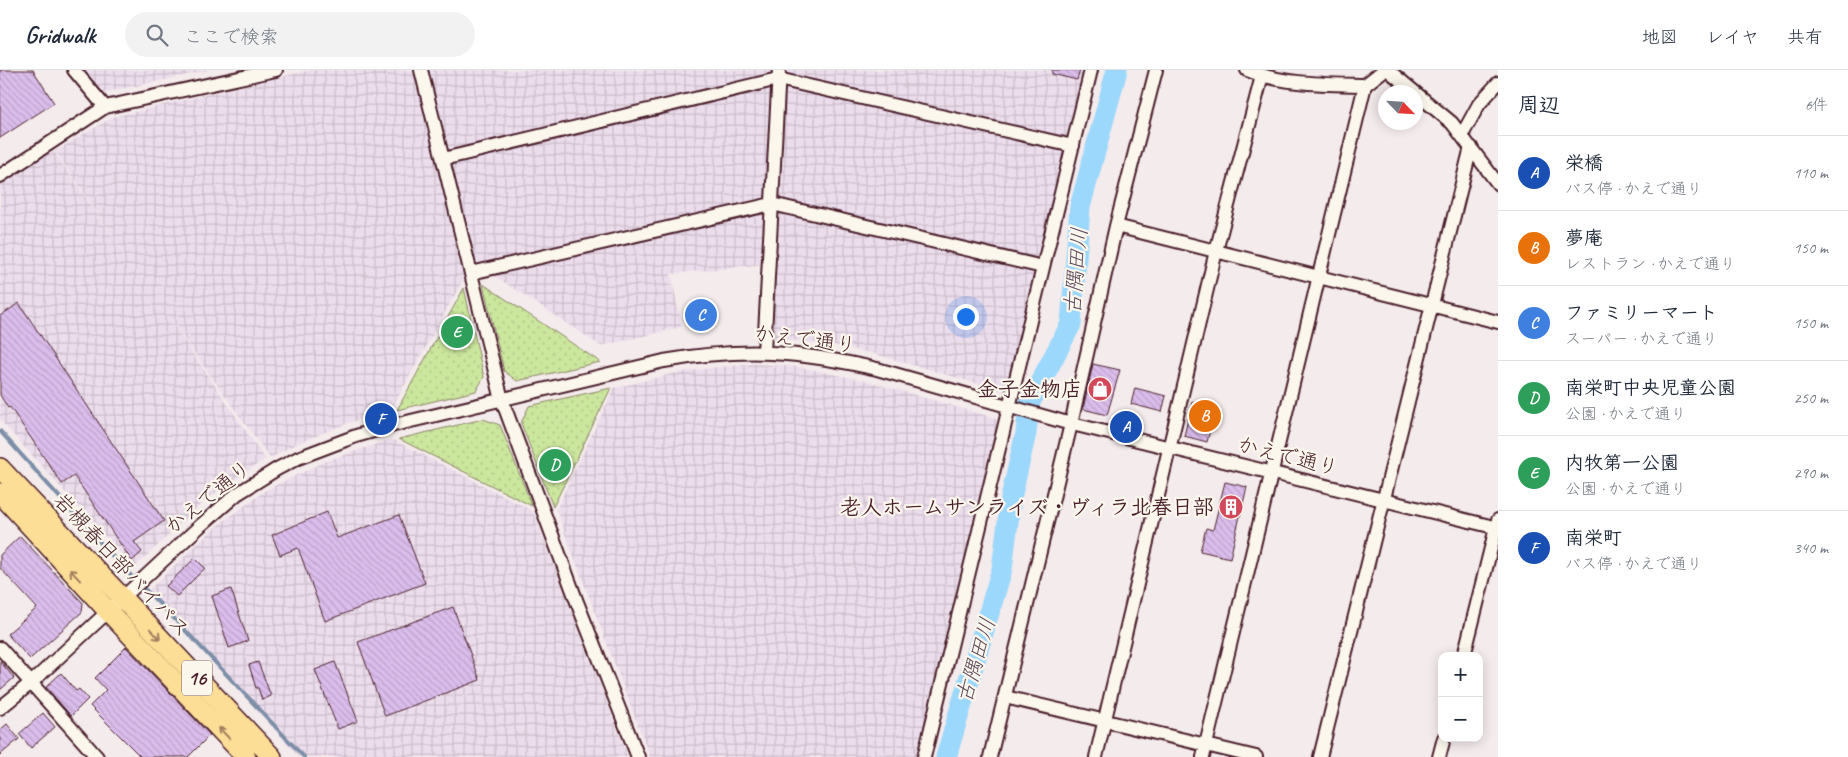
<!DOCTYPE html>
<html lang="ja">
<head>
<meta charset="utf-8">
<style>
  :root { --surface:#fff; --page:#f2f2f3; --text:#1f2937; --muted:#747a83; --line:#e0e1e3; --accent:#d93025 }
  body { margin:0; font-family:Caveat,"Klee One",sans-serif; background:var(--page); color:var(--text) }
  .controls { position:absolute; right:15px; bottom:15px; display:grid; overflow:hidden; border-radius:10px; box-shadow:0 2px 12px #0003 }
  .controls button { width:45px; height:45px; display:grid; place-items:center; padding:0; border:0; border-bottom:1px solid var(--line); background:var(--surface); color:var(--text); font:25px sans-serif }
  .compass { position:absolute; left:1378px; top:15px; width:45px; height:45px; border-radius:50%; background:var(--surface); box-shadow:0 2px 12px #0003; rotate:115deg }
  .you { position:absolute; left:965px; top:246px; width:18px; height:18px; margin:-12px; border:4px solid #fff; border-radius:50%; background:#1a73e8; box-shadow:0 0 0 8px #1a73e833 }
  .badge { display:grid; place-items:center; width:32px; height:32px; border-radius:50%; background:var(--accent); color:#fff; font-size:16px; font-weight:700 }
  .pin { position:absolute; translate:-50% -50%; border:2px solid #fff; box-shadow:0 1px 5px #0006 }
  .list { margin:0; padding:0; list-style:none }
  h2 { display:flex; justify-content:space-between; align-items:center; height:65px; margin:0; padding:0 20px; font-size:21px }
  h2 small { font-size:16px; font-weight:400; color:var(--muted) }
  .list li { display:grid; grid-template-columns:32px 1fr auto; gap:15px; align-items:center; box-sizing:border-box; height:75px; padding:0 20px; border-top:1px solid var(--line) }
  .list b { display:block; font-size:19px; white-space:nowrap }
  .list p { margin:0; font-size:16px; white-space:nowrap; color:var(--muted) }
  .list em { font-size:16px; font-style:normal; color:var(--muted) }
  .icon { flex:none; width:28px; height:28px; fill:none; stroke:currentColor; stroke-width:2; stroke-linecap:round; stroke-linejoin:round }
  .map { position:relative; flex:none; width:1498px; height:687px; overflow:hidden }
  header { display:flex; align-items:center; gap:30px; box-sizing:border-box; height:70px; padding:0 25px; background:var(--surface); border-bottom:1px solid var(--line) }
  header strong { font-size:24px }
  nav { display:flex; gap:28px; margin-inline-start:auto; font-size:18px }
  .search { width:350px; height:45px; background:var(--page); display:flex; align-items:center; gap:12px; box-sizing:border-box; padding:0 18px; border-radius:28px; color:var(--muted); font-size:19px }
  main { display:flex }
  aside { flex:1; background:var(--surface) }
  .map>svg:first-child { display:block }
  .industrial { fill:url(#industrial-grid) }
  .park { fill:url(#park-dots); stroke:#8a8264 }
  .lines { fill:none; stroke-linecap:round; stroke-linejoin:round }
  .stream { stroke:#7b8ea8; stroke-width:4 }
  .river { stroke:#9bd8fc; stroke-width:21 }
  .building { fill:url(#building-back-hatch); stroke:#4a1f2b }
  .minor-casing { stroke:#4a1f2b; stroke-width:16 }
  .highway-casing { stroke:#4a1f2b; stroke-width:22 }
  .minor { stroke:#fbf7ec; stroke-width:12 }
  .highway { stroke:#fdde96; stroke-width:19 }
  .oneway { stroke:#a47e60 }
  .labels { text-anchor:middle; stroke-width:4.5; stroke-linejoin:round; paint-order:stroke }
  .shield { fill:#fbf7ec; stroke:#7f6065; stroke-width:1 }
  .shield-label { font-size:20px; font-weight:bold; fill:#4a1f2b }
  .street-label { font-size:21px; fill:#4a1f2b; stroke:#fbf7ec }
  .poi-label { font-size:21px; font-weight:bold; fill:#4a1f2b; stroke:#fbf7ec; text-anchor:end }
  .water-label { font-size:22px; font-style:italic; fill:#5e4d5f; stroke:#fbf7ec }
</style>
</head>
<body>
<header>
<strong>Gridwalk</strong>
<div class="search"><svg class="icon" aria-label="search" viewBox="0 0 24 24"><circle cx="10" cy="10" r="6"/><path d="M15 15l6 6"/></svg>ここで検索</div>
<nav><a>地図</a><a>レイヤ</a><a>共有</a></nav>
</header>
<main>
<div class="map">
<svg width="1498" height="687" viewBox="0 0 1498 687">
  <defs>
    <pattern id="industrial-grid" width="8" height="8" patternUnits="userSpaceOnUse" patternTransform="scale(1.25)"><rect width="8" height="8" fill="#ecddec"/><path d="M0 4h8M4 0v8" fill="none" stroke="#ccbdcb"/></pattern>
    <pattern id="park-dots" width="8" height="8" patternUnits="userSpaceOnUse" patternTransform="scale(1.25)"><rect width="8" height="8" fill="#cbe69d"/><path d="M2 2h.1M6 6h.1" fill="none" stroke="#b0c587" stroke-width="1.8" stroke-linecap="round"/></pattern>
    <pattern id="building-back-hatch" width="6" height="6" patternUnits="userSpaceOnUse" patternTransform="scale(1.25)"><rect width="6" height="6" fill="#dabdeb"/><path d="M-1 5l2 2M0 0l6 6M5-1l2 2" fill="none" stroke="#bda2ca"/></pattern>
  </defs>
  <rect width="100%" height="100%" fill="#f4ebec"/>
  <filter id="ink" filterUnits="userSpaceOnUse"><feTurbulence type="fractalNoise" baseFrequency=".02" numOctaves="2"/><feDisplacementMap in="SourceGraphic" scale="10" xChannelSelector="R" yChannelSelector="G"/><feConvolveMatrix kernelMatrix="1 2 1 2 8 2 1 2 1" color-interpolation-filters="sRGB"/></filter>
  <g filter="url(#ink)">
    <path class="industrial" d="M 83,0 L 210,0 L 103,23 Z
      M 310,0 L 421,0 L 468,201 L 391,340 L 348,353 L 296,374 L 270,388 L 164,241 L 265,389 L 205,430 L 134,498 L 0,350 L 0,105 L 48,73 L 136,200 L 55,81 L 113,47 Z
      M 423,0 L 1086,0 L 1006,322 L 875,284 L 834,275 L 771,268 L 774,193 L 671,204 L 682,257 L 601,276 L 469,189 Z
      M 755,294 L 799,297 L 867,311 L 995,348 L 998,353 L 916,687 L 650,687 L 556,440 L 614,318 L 676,303 L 718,297 Z
      M 392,369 L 533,441 L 628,687 L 299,687 L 149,520 L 214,458 L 266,420 L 326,391 Z"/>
    <path class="park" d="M 483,214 L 600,292 L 517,311 L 504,301 Z
      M 464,218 L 484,307 L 476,321 L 397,340 Z
      M 611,318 L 553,437 L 521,353 L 529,336 Z
      M 483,349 L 500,355 L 532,436 L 399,369 Z"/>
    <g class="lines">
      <path class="stream" d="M 0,361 L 124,499 L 167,541 L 304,687"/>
      <path class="river" d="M 946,687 L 1002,499 L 1011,428 L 1026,363 L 1029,334 L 1071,254 L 1080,137 L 1117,0"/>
    </g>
    <path class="building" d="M 0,0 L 33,0 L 54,33 L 0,68 Z
      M 1052,0 L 1080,0 L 1077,10 L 1052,4 Z
      M 19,233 L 164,451 L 134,472 L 142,482 L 132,491 L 74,406 L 62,414 L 10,337 L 8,338 L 0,325 L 0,246 Z
      M 1093,294 L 1120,300 L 1107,345 L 1083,339 Z
      M 1135,318 L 1166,326 L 1162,342 L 1131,334 Z
      M 1192,332 L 1216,338 L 1207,372 L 1184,366 Z
      M 1225,412 L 1247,417 L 1230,488 L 1200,481 L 1206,458 L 1213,460 Z
      M 327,442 L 337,468 L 399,445 L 425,513 L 325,551 L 298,478 L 280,485 L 272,465 Z
      M 20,466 L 83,533 L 82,542 L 30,589 L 7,564 L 37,538 L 0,498 L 0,485 Z
      M 195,488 L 205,498 L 177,526 L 166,516 Z
      M 231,519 L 248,571 L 229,578 L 212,526 Z
      M 453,537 L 480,610 L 385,646 L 358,572 Z
      M 126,577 L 210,665 L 188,687 L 141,687 L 90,636 L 106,620 L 95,608 Z
      M 0,591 L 14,608 L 0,620 Z
      M 258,592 L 271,626 L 262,630 L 258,618 L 256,618 L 249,595 Z
      M 335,592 L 358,651 L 338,659 L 315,600 Z
      M 61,603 L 76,621 L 79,619 L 88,629 L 71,646 L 46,617 Z
      M 43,643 L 55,657 L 31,678 L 19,664 Z
      M 7,654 L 19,669 L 0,685 L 0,660 Z"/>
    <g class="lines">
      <defs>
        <path id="minor" d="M 74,0 L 105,37
          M 421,0 L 502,330 L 577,532 L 638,687
          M 1247,0 C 1284,15 1326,14 1365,15
          M 1388,0 L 1452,53 L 1498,114
          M 1462,65 L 1479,34 L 1498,13
          M 443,89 L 778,9 L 1073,76
          M 0,106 L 105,37 L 276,0
          M 1116,156 L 1498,252
          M 471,203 L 772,134 L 1043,197
          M 764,282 L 779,0
          M 0,578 L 97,687
          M 1464,586 L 1498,450
          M 1005,627 L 1256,687
          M 0,638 L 31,613 L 200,456 L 237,424 L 277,399 L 298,388 L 356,366 L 394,355 L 664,291 C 744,277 799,281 877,299 L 1064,352 L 1498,458
          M 924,687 L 1091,0
          M 990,687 L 1071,354 L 1116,156 L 1156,0
          M 1096,687 L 1216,181 L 1262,6
          M 1203,687 L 1365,15 L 1384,0
          M 1320,687 L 1471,77
          M 1439,687 L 1444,668"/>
        <path id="highway" d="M 0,398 L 272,687
          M 0,423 L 108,541 L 246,687"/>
      </defs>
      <use href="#minor" class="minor-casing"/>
      <use href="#highway" class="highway-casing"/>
      <use href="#minor" class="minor"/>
      <use href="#highway" class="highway"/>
    </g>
    <defs><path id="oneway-shaft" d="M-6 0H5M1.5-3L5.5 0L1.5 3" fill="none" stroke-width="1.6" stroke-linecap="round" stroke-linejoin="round" transform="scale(1.25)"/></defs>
    <g class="oneway">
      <use href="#oneway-shaft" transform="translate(75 505) rotate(-133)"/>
      <use href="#oneway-shaft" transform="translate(155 564) rotate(46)"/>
      <use href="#oneway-shaft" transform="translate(224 663) rotate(-133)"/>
    </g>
  </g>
  <defs>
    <symbol id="shop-disc" viewBox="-11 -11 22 22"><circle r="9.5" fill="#d1495b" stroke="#fbf7ec"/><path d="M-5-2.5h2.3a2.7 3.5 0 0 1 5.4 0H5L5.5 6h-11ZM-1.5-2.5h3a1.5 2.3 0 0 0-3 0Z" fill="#fff"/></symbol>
    <symbol id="building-disc" viewBox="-11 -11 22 22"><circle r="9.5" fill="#d1495b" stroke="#fbf7ec"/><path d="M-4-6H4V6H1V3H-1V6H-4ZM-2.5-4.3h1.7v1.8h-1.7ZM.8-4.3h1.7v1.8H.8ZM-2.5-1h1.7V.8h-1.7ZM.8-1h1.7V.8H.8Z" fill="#fff"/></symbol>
  </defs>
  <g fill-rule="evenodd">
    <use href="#shop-disc" x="1086" y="305" width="28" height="28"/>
    <use href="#building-disc" x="1217" y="423" width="28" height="28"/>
  </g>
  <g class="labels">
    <rect class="shield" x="182" y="590.5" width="30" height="35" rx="4"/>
    <g class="shield-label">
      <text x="197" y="615">16</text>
    </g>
    <g class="street-label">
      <text transform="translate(805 269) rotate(7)" y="7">かえで通り</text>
      <text transform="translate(1288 386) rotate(14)" y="7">かえで通り</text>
      <text transform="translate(208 427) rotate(-39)" y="7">かえで通り</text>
      <text transform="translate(122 495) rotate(47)" y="7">岩槻春日部バイパス</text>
    </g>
    <g class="poi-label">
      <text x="1082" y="326">金子金物店</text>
      <text x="1214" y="444">老人ホームサンライズ・ヴィラ北春日部</text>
    </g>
    <g class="water-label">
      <text transform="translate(1075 201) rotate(-85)" y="8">古隅田川</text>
      <text transform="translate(975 590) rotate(-73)" y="8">古隅田川</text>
    </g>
  </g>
</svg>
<div class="controls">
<button>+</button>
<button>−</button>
</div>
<svg class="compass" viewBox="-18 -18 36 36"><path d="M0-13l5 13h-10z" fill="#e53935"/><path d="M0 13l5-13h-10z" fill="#747a83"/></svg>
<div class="you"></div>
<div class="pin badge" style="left:1126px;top:357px;background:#1a4fb4">A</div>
<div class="pin badge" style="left:1205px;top:346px;background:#e8710a">B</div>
<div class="pin badge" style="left:701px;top:245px;background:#3f7fe0">C</div>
<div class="pin badge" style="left:555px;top:395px;background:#2e9e5b">D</div>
<div class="pin badge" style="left:457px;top:262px;background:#2e9e5b">E</div>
<div class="pin badge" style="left:381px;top:349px;background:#1a4fb4">F</div>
</div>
<aside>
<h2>周辺<small>6件</small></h2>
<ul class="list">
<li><span class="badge" style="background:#1a4fb4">A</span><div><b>栄橋</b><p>バス停 · かえで通り</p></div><em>110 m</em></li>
<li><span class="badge" style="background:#e8710a">B</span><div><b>夢庵</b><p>レストラン · かえで通り</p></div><em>150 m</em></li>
<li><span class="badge" style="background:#3f7fe0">C</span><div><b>ファミリーマート</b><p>スーパー · かえで通り</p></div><em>150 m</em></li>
<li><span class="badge" style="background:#2e9e5b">D</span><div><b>南栄町中央児童公園</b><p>公園 · かえで通り</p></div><em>250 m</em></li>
<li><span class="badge" style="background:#2e9e5b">E</span><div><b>内牧第一公園</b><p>公園 · かえで通り</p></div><em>290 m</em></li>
<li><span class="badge" style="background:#1a4fb4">F</span><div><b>南栄町</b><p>バス停 · かえで通り</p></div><em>340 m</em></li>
</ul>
</aside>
</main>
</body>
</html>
